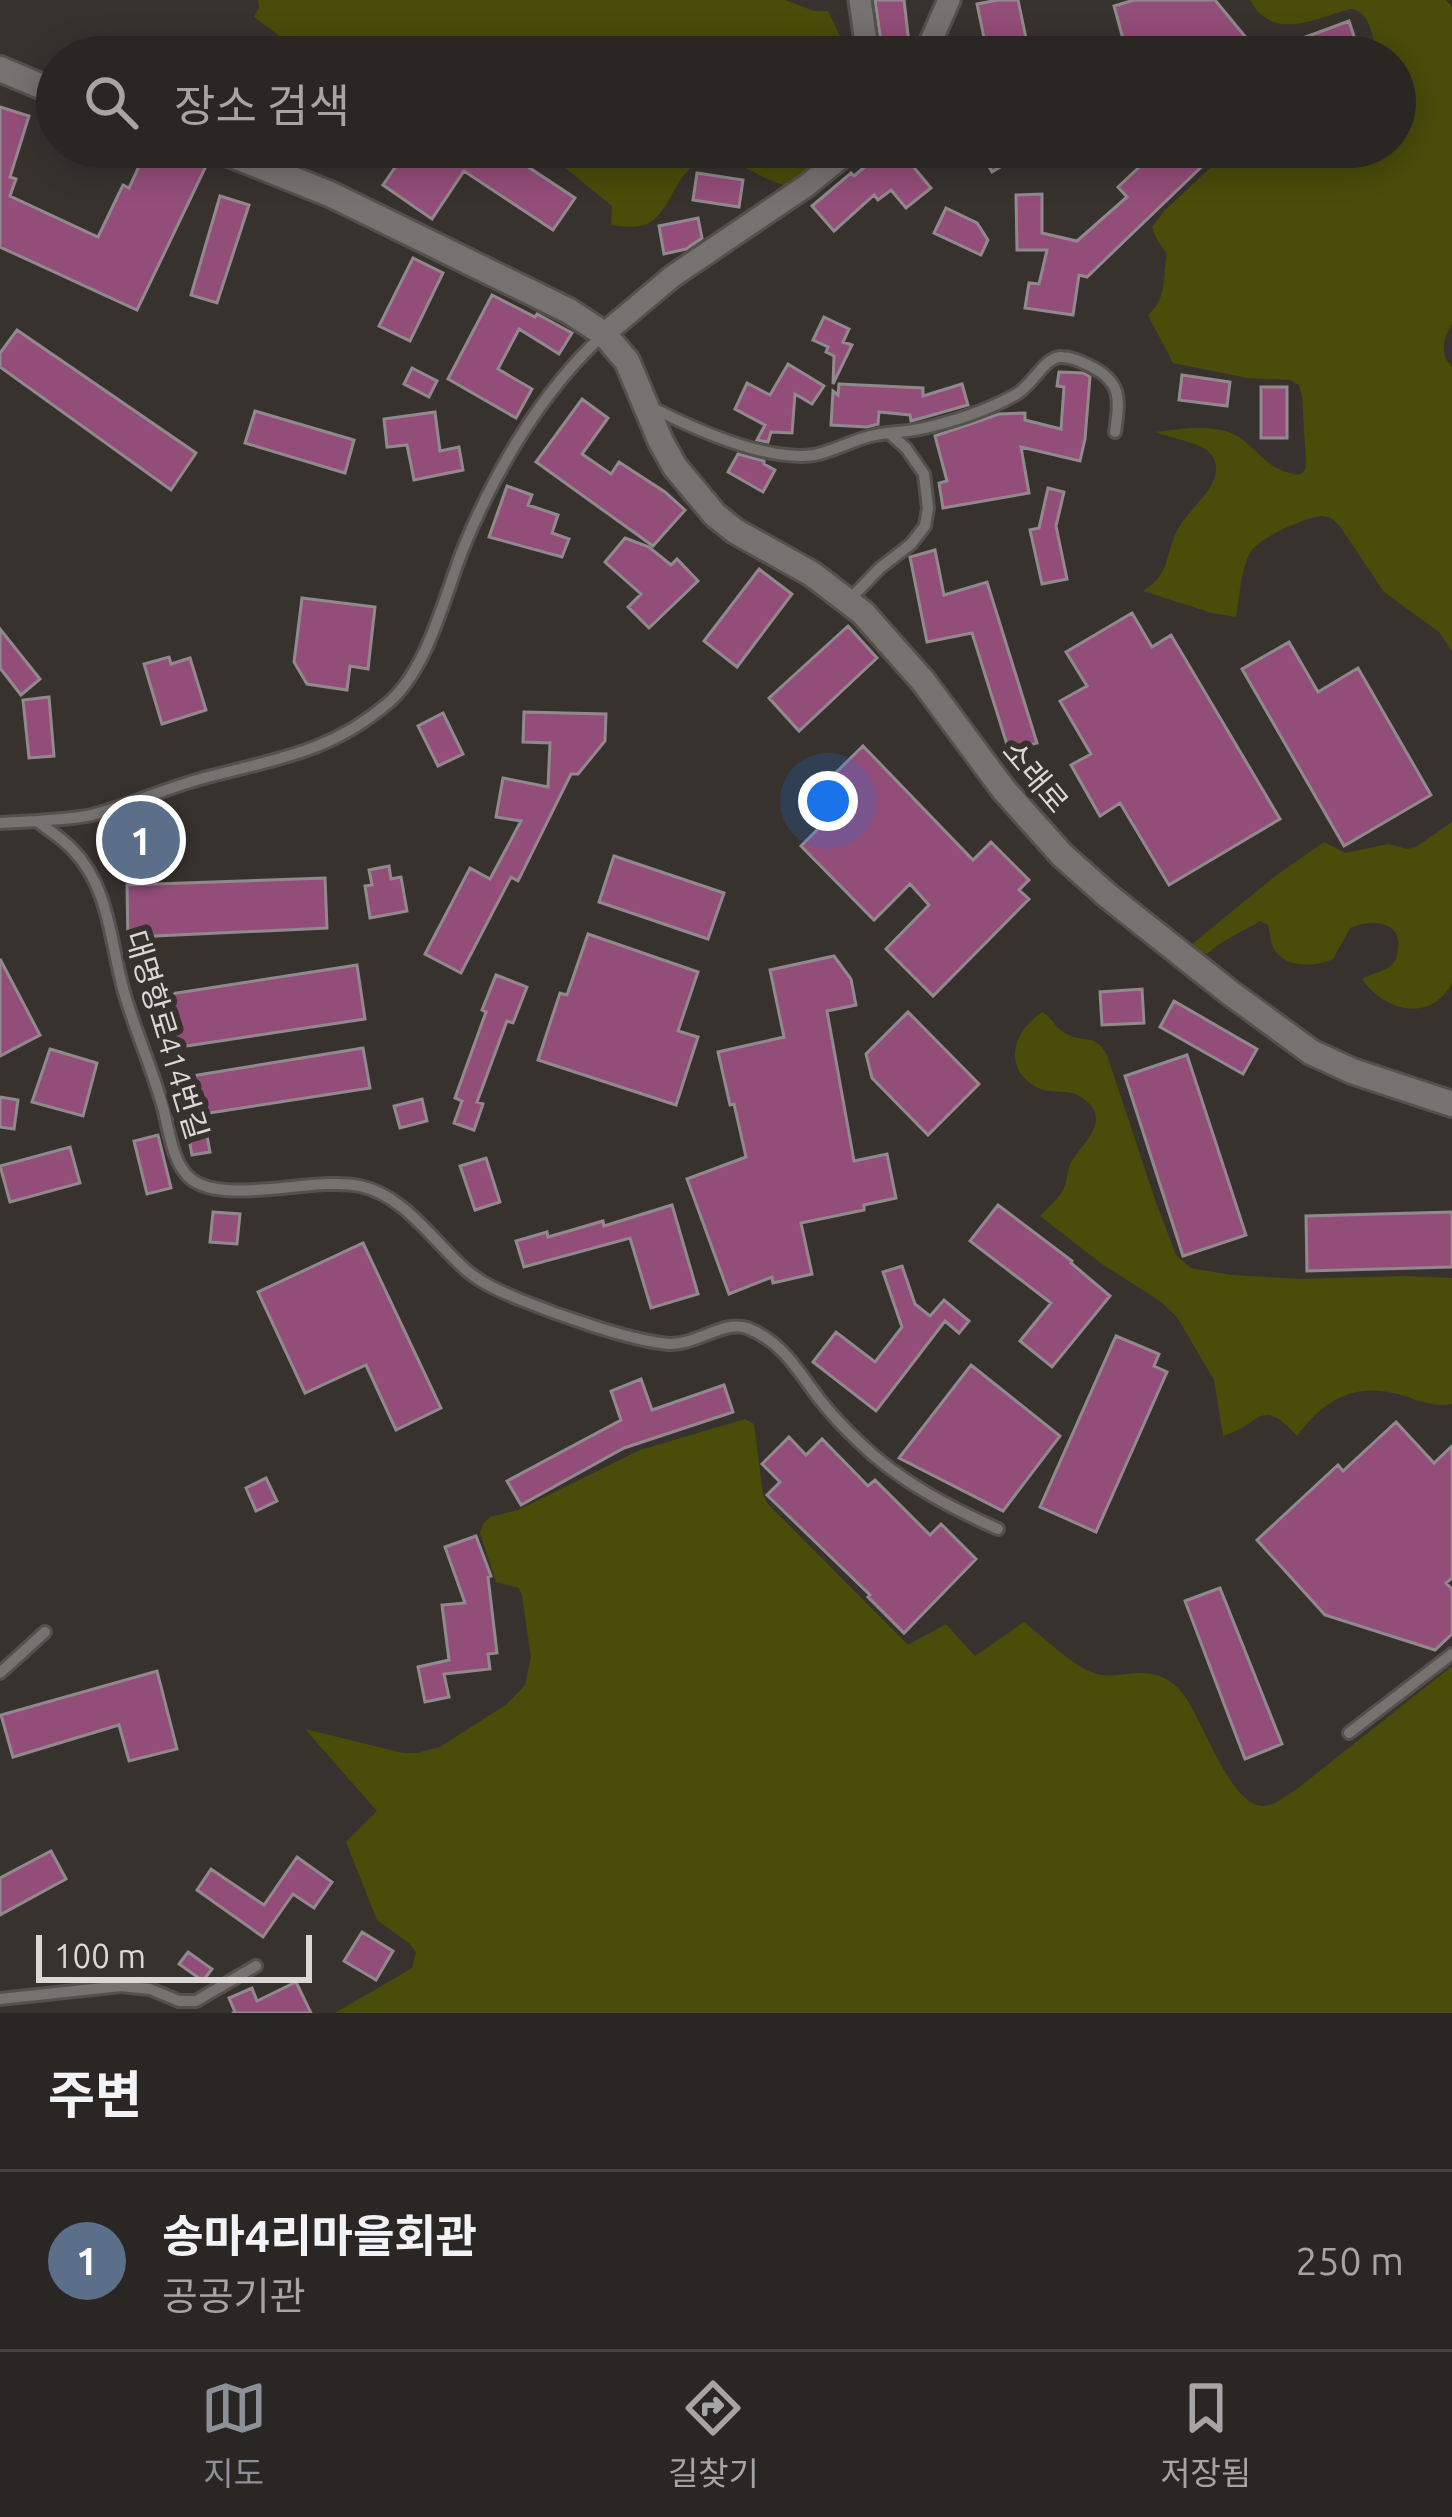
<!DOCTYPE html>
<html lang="ko">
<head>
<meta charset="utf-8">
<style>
  :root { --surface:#2a2623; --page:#322e2b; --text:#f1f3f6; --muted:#a5a5a6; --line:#464341; --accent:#8c9099 }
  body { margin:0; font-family:Ubuntu,"Noto Sans KR",sans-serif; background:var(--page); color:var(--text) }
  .scale { position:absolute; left:36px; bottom:30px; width:276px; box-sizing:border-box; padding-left:12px; border:6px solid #dcd8d6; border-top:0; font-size:33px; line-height:42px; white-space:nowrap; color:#dcd8d6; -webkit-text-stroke:9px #38322f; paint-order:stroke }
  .you { position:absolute; left:828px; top:801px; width:42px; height:42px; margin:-30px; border:9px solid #fff; border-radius:50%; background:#1a73e8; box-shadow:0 0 0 18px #1a73e833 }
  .badge { display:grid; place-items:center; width:78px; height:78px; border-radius:50%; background:var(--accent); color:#fff; font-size:39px; font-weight:700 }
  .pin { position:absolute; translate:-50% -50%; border:6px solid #fff; box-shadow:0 3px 12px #0006 }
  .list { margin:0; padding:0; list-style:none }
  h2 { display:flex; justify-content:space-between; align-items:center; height:156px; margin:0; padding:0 48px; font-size:51px }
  h2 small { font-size:39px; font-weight:400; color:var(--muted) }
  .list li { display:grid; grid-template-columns:78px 1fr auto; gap:36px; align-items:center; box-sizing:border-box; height:180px; padding:0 48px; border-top:3px solid var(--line) }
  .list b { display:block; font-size:45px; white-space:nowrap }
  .list p { margin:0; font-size:39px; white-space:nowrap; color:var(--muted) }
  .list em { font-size:39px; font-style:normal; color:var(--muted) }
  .icon { flex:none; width:66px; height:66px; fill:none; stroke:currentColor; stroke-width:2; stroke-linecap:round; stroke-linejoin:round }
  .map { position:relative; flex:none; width:1452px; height:2013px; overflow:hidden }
  .search { position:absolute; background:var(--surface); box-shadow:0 6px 30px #0003; left:36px; right:36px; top:36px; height:132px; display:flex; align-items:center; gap:30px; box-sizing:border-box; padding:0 42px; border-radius:66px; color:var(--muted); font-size:45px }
  .sheet { height:336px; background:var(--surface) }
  nav { display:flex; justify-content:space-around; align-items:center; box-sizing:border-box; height:168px; border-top:3px solid var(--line); background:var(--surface); font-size:33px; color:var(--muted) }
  nav a { display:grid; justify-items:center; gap:6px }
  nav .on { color:var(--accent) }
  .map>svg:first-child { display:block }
  .green { fill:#4a4c0a }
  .building { fill:#934d79; stroke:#91898d; stroke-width:3 }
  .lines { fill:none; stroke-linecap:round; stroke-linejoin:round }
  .service-casing { stroke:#56504d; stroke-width:16 }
  .minor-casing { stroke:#56504d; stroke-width:27 }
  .tertiary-casing { stroke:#56504d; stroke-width:30 }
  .service { stroke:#757270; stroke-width:10 }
  .minor { stroke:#757270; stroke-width:21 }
  .tertiary { stroke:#757270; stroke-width:24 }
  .labels { text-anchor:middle; stroke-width:12; stroke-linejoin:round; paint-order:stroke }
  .street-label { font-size:30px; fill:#dcd8d6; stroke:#38322f }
</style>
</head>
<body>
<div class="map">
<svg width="1452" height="2013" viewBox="0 0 1452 2013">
  <rect width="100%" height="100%" fill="#38322f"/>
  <path class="green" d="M 258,0 L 785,0 L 814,11 L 828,11 L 850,57 L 308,57 L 254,17 L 259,8 Z
    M 1250,0 L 1446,0 L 1452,7 L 1452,324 C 1443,338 1439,354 1452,367 L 1452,651 L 1439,632 L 1384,592 L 1339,525 C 1332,519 1332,517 1322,516 C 1307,516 1260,538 1252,550 C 1240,568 1240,597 1236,617 L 1212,613 L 1143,591 C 1172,573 1164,554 1179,527 C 1190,507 1233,478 1209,452 C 1201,443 1167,437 1155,432 C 1180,429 1219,422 1242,439 C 1263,456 1269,470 1299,475 L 1305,470 L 1306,463 L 1302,396 L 1299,385 L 1290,380 L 1248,378 L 1173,363 L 1148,315 C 1168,297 1162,278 1167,254 L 1156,238 L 1152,227 L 1165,210 L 1233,147 L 1395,147 L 1395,57 L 1375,57 L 1377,52 C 1372,36 1370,10 1350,9 C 1314,19 1273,42 1250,0 Z
    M 540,147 L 837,147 L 789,186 C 760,181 739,156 707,161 C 676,165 674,208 649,223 C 639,229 622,226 611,225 L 612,206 Z
    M 1452,822 L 1452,983 C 1431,1023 1385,1012 1362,979 C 1371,974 1382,972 1389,967 C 1395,963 1397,957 1398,950 C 1403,920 1370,919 1350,928 L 1333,959 C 1315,967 1284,969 1273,947 C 1270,940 1270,932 1268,925 L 1260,921 C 1243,932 1223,939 1207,954 L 1198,952 L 1191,945 L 1274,877 L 1324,842 L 1345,853 L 1388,844 L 1407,849 L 1416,847 Z
    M 1043,1012 C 1051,1018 1056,1028 1065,1033 C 1083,1044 1094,1032 1107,1055 L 1154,1197 L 1176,1255 L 1191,1268 L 1231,1275 L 1301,1279 L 1404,1276 L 1452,1278 L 1452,1404 C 1434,1407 1422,1402 1405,1396 C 1357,1381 1326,1397 1297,1436 C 1260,1395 1262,1425 1223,1436 L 1214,1380 L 1177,1317 L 1160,1301 L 1102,1264 L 1040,1216 C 1048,1207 1059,1199 1064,1188 C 1068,1179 1067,1169 1072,1161 C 1084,1141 1114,1119 1081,1097 C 1067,1088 1050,1095 1036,1087 C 1001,1067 1014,1029 1043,1012 Z
    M 745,1419 L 754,1424 L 763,1495 L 768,1504 L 908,1645 L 946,1624 L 975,1656 L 1024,1622 C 1043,1637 1070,1663 1091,1672 C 1119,1684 1148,1658 1179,1689 C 1201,1711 1228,1807 1264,1806 C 1276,1805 1287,1795 1297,1789 L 1452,1666 L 1452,2013 L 335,2013 L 412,1968 L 416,1952 L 410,1944 L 377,1920 L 346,1842 L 377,1811 L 305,1729 L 403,1753 L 417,1753 L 440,1747 L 507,1704 L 525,1685 L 531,1657 L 522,1596 L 519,1588 L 496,1582 L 480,1533 L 483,1524 L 490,1517 L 518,1510 L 640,1450 Z"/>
  <path class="building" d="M 875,0 L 904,0 L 910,52 L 883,56 Z
    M 998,0 L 1018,0 L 1030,57 L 988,57 L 977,4 Z
    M 1134,0 L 1215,0 L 1262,57 L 1128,57 L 1114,6 Z
    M 1349,21 L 1361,57 L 1301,57 L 1295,41 Z
    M 0,107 L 29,116 L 10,177 L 16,179 L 10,196 L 98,237 L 123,185 L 129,188 L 147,149 L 174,161 L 178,151 L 207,164 L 137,310 L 0,247 Z
    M 409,147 L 498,147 L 575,198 L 553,230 L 464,171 L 432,219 L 383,185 Z
    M 888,147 L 897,147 L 931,188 L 906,208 L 891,190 L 878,200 L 874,195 L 834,231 L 812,206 L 851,173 L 854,176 Z
    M 978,147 L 1008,147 L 1015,158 L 992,172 Z
    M 1144,147 L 1222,147 L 1087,277 L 1079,275 L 1073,315 L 1025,308 L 1029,283 L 1039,284 L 1047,250 L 1017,250 L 1016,195 L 1042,194 L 1042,233 L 1077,241 L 1127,197 L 1118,187 L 1152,155 Z
    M 697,173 L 743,180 L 739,207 L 693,200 Z
    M 220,196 L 249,205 L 217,303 L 191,295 Z
    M 946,208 L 977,223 L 988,240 L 981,255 L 934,233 Z
    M 698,218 L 702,238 L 686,249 L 664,254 L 659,226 Z
    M 413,258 L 443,273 L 410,341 L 379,326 Z
    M 492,295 L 535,317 L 537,314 L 572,333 L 559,354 L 519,329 L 498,369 L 532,389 L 516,418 L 448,379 Z
    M 824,317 L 849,329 L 843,342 L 852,345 L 833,384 L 834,356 L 826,352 L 828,347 L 813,340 Z
    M 17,330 L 196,453 L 171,490 L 0,367 L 0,353 Z
    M 788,364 L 824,386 L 812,404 L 795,394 L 792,433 L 771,432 L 768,442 L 757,440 L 765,425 L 735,409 L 747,383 L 770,395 Z
    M 412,368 L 437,381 L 429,397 L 404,384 Z
    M 1059,372 L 1083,373 L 1090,377 L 1085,439 L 1080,461 L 1021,447 L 1029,493 L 943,508 L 939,483 L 947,481 L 935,436 L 999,414 L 1025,413 L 1025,420 L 1061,429 L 1064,387 L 1057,386 Z
    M 1182,375 L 1230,382 L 1227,406 L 1179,400 Z
    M 839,384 L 923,388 L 923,396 L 962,384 L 968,405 L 911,421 L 910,415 L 879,412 L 878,424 L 867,427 L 831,425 L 833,391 L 838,395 Z
    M 1261,387 L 1287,387 L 1287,438 L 1261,438 Z
    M 582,399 L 608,418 L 582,454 L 611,474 L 619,462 L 665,492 L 685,510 L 653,546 L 536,462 Z
    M 255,411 L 354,440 L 345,473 L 245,443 Z
    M 435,412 L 440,451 L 459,447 L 463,470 L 414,480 L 407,445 L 387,447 L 384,419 Z
    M 738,454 L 764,461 L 764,464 L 775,470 L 763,492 L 728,472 Z
    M 507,486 L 532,495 L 528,505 L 558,515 L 552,533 L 569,539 L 562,557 L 489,537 Z
    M 1048,488 L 1064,492 L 1056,526 L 1067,579 L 1042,584 L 1030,530 L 1039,528 Z
    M 625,538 L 649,547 L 671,565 L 677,559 L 698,581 L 649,628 L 628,607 L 641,594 L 605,562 Z
    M 935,550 L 944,595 L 987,582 L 1037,743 L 1009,751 L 972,633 L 927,642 L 910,557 Z
    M 759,569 L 792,594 L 737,667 L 704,641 Z
    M 302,598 L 375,607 L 368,669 L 350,666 L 347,690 L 307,684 L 294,662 Z
    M 1132,613 L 1152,647 L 1171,635 L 1280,819 L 1169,885 L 1120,803 L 1100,816 L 1071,765 L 1091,754 L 1060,701 L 1087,686 L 1066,652 Z
    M 848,626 L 877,658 L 799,731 L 769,698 Z
    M 0,629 L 40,679 L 21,695 L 0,668 Z
    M 1289,642 L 1318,692 L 1358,668 L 1431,795 L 1344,846 L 1242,669 Z
    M 169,657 L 171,664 L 190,658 L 206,710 L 162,724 L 144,664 Z
    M 49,697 L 54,756 L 29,758 L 23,700 Z
    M 524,712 L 606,714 L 605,741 L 578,774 L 571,774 L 518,881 L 511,877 L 461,973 L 425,954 L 470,868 L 490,879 L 521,821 L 496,817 L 503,778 L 548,787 L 550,743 L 523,742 Z
    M 443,713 L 463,754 L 438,766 L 418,726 Z
    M 863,746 L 973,860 L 991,842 L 1029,880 L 1019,890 L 1029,899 L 933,996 L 886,949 L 929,905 L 910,884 L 874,920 L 801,846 L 837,810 L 818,790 Z
    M 149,819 L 158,855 L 134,861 L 125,826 Z
    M 614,856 L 724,893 L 708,939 L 599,902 Z
    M 389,866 L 391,879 L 401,877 L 407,911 L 370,918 L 365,886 L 372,885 L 369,870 Z
    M 325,878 L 327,928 L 155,936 L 155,946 L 128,946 L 127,885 Z
    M 588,934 L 698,972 L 678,1031 L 698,1037 L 676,1105 L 538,1060 L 560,993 L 567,995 Z
    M 834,956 L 851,979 L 856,1005 L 827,1011 L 854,1161 L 887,1154 L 896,1198 L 864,1205 L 864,1210 L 801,1223 L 812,1274 L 773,1283 L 772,1277 L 729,1294 L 687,1179 L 746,1157 L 734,1104 L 730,1105 L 718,1052 L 784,1037 L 770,970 Z
    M 0,959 L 40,1035 L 0,1056 Z
    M 357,965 L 365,1019 L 160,1050 L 151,997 Z
    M 496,975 L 527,987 L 513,1023 L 507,1021 L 477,1102 L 483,1104 L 474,1130 L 454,1123 L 462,1101 L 455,1098 L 486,1012 L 482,1010 Z
    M 1142,989 L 1144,1023 L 1102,1025 L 1100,992 Z
    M 1174,1001 L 1257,1049 L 1243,1074 L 1160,1027 Z
    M 908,1012 L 979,1084 L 928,1135 L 872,1078 L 866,1054 Z
    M 363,1048 L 370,1088 L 203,1114 L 210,1152 L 192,1155 L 185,1117 L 178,1118 L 173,1079 Z
    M 50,1049 L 97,1063 L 83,1116 L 32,1102 Z
    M 1187,1055 L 1246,1235 L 1183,1256 L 1125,1076 Z
    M 0,1097 L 18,1100 L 14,1129 L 0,1127 Z
    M 422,1099 L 427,1121 L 400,1128 L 394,1106 Z
    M 158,1135 L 171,1188 L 147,1194 L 134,1141 Z
    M 70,1147 L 80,1183 L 10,1202 L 0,1166 Z
    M 486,1158 L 500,1202 L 475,1210 L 460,1166 Z
    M 672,1205 L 698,1294 L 651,1308 L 630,1238 L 524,1267 L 516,1241 L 547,1232 L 548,1237 L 603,1221 L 604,1226 Z
    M 998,1205 L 1072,1261 L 1071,1263 L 1110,1296 L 1052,1367 L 1020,1341 L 1051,1303 L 970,1241 Z
    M 213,1212 L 240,1214 L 237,1244 L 210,1242 Z
    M 1452,1212 L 1452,1267 L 1307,1271 L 1306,1216 Z
    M 363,1243 L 441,1408 L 396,1430 L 366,1365 L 305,1393 L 258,1292 Z
    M 902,1266 L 915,1304 L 930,1316 L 944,1300 L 969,1321 L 959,1333 L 945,1321 L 876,1411 L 813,1362 L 836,1332 L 875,1362 L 902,1327 L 883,1272 Z
    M 1116,1336 L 1159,1354 L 1154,1366 L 1167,1372 L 1096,1532 L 1040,1507 Z
    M 971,1365 L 1060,1436 L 1003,1511 L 899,1458 Z
    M 641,1379 L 652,1410 L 724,1385 L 733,1412 L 624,1448 L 521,1505 L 507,1481 L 621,1420 L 611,1391 Z
    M 1396,1422 L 1434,1463 L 1452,1446 L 1452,1578 L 1446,1583 L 1452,1589 L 1452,1634 L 1435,1650 L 1325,1615 L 1257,1540 L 1338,1465 L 1343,1471 Z
    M 789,1437 L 806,1455 L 822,1439 L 868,1486 L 875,1480 L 930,1535 L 941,1524 L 976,1559 L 904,1633 L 868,1597 L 870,1595 L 767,1495 L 780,1482 L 762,1464 Z
    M 266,1478 L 277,1501 L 256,1511 L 246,1488 Z
    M 476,1536 L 491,1576 L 488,1577 L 497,1653 L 488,1654 L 490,1669 L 444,1674 L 449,1697 L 425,1702 L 418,1667 L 449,1660 L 442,1605 L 465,1603 L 445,1547 Z
    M 1220,1588 L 1282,1744 L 1245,1759 L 1185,1601 Z
    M 157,1671 L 177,1749 L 129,1761 L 119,1725 L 13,1757 L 1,1715 Z
    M 51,1851 L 66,1879 L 0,1915 L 0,1878 Z
    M 297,1857 L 332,1882 L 314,1908 L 293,1894 L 263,1937 L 197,1890 L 211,1869 L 264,1905 Z
    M 362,1932 L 393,1951 L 376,1980 L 344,1961 Z
    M 188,1952 L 212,1969 L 203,1981 L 179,1964 Z
    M 296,1982 L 311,2013 L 232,2013 L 235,2012 L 229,1998 L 252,1988 L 257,2001 Z"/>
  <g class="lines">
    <defs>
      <path id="service" d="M 649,406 C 692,428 765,462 814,455 C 835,451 854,439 875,435 C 890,432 905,432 920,429 C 952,422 986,411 1015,395 C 1034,385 1044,356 1062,357 C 1070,357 1080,361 1088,365 C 1122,381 1120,398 1115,432
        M 850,599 L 880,568 L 911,544 L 925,526 L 928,508 L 924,474 L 906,448 L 889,433
        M 37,821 C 56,819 74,819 92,815 C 130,805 166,788 204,778 C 275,759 330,753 388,703 C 428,669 444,597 463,549 C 494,473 541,392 602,336
        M 0,823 L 37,821 C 48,830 62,838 72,849 C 110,887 110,943 124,992 C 135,1030 151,1066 162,1104 C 169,1126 171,1163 191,1179 C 226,1206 314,1176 360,1186 C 404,1195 434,1242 466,1270 C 482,1284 502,1292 521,1300 C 558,1315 631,1341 669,1344 C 696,1345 724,1320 747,1328 C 781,1341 797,1369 817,1396 C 830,1413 845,1429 860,1443 C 899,1481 949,1507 998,1529
        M 0,1673 L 45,1632
        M 1349,1733 L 1452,1654
        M 0,1999 L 121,1986 L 150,1989 L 179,2001 L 196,2001 L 256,1966"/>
      <path id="minor" d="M 860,0 L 868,57
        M 924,57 L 949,0
        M 604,334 L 673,276 L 806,186 L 854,147"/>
      <path id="tertiary" d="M 0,69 L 57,93
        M 212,147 L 330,194 L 569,311 L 604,334 L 627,361 L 661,442 L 675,467 L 715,515 L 735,531 L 812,574 L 863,613 L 923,681 L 1004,790 L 1062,855 L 1108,896 L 1229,992 L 1311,1052 L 1352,1071 L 1452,1104"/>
    </defs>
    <use href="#service" class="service-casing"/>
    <use href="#minor" class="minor-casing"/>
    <use href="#tertiary" class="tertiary-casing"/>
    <use href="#service" class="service"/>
    <use href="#minor" class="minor"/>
    <use href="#tertiary" class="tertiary"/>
  </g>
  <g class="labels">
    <g class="street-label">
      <text transform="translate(1035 777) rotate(50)" y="10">소래로</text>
      <text transform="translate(166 1035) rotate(73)" y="10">대명항로414번길</text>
    </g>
  </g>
</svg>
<div class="scale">100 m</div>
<div class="you"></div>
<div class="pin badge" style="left:141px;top:840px;background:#5c6f8a">1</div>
<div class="search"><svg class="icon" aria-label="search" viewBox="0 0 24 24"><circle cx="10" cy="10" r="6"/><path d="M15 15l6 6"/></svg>장소 검색</div>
</div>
<section class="sheet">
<h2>주변<small></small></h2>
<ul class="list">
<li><span class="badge" style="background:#5c6f8a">1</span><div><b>송마4리마을회관</b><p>공공기관</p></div><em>250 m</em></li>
</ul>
</section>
<nav>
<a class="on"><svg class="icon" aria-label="map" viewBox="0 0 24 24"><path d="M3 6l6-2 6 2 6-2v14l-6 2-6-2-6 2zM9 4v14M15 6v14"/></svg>지도</a>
<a><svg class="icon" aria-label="directions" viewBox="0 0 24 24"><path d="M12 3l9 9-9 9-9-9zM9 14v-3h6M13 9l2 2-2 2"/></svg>길찾기</a>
<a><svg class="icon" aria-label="saved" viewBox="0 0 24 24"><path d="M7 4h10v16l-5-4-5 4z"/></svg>저장됨</a>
</nav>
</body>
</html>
